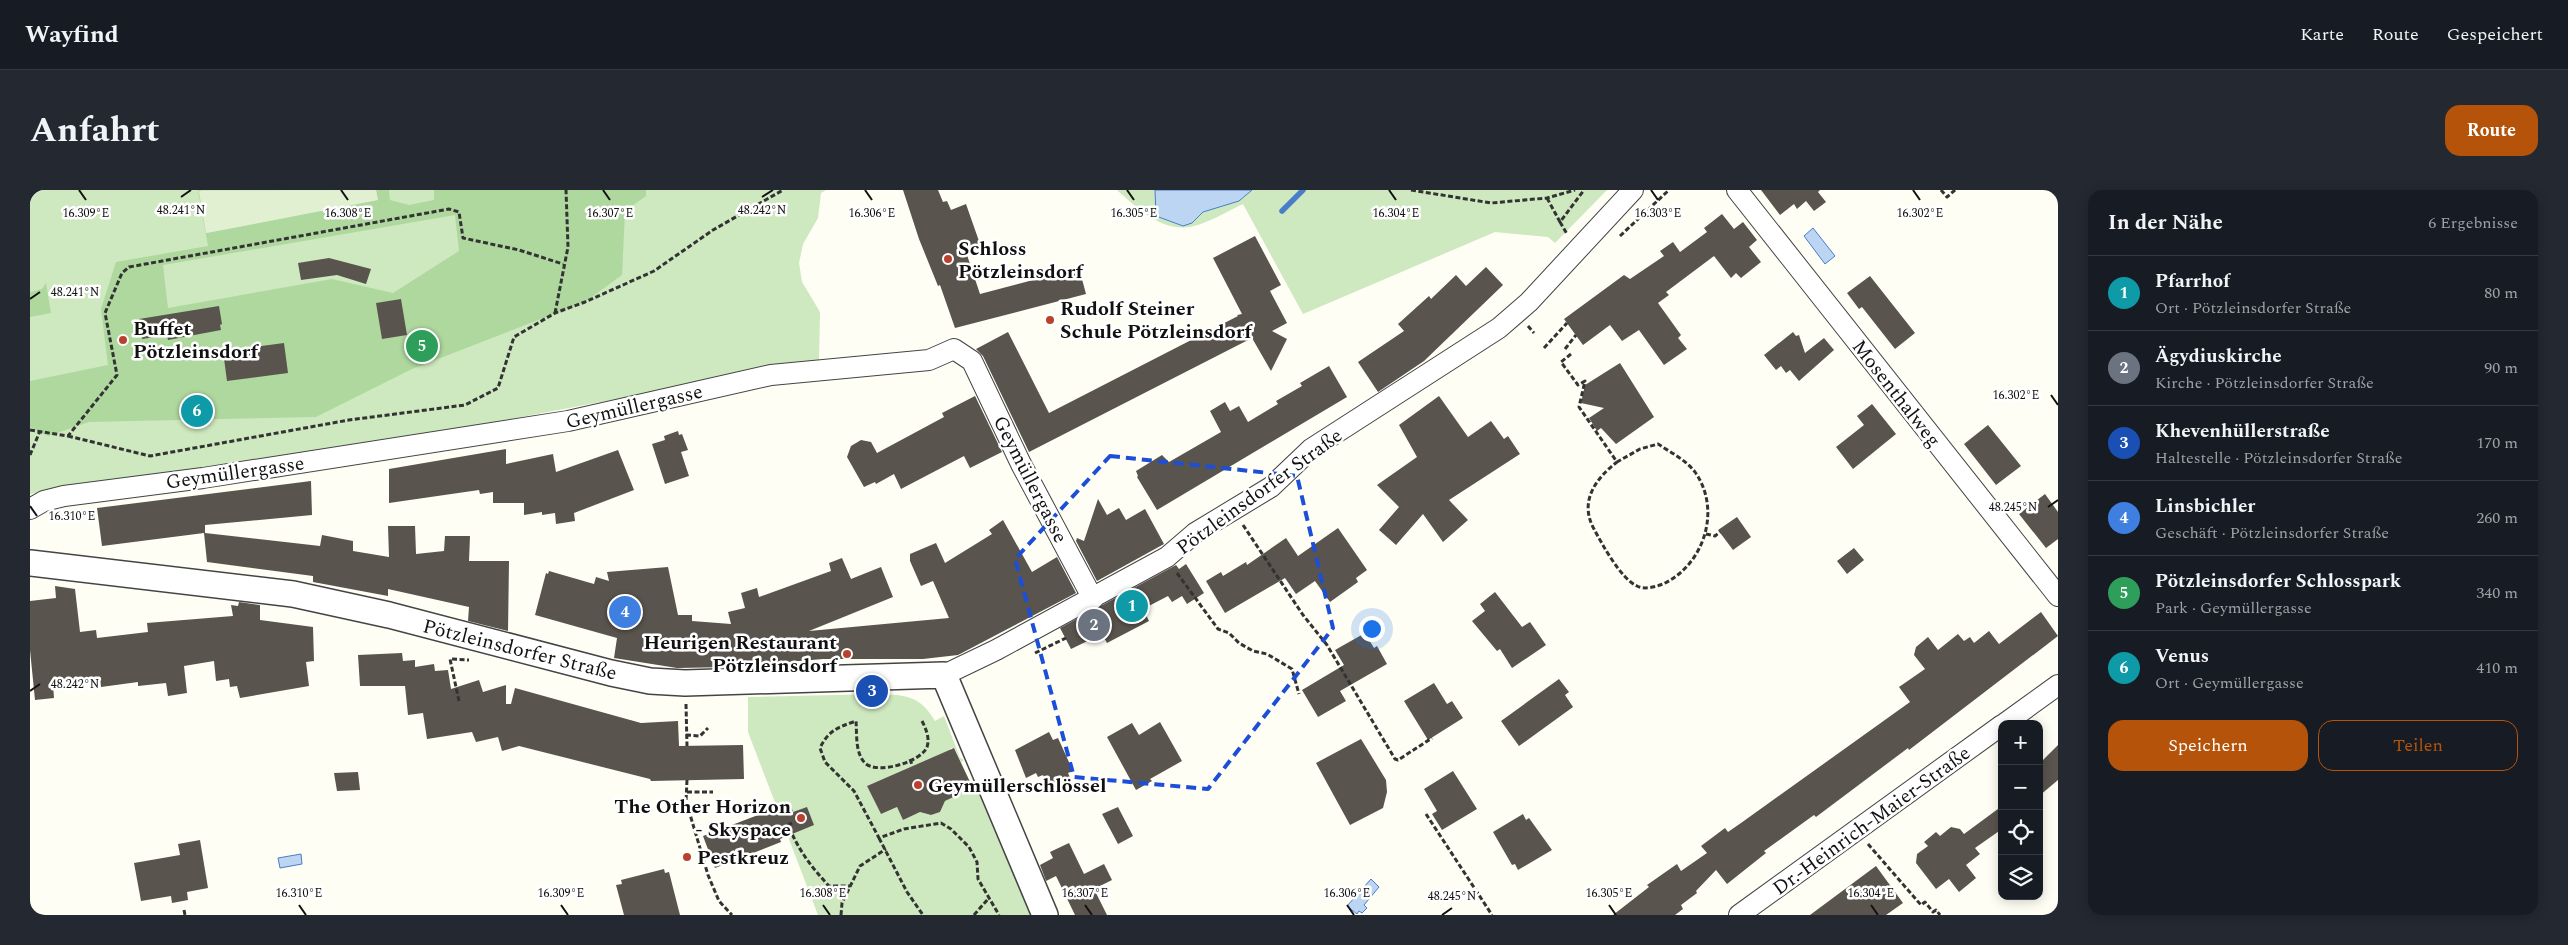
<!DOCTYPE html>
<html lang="de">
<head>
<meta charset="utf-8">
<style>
  :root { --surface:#171b24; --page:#242831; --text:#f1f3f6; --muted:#9ea1a6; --line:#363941; --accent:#b45309 }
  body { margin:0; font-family:Spectral,serif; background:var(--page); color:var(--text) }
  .controls { position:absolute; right:15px; bottom:15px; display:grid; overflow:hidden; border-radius:10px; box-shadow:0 2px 12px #0003 }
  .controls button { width:45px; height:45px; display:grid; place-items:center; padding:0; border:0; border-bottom:1px solid var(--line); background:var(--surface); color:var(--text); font:25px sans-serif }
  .you { position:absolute; left:1341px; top:438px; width:18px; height:18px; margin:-12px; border:4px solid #fff; border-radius:50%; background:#1a73e8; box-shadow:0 0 0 8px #1a73e833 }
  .badge { display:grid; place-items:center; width:32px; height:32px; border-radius:50%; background:var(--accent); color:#fff; font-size:16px; font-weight:700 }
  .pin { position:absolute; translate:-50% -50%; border:2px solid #fff; box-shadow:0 1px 5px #0006 }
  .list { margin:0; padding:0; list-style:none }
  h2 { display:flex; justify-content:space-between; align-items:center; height:65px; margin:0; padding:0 20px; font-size:21px }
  h2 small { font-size:16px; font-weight:400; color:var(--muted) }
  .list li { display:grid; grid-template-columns:32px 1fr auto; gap:15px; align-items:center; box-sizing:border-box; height:75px; padding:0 20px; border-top:1px solid var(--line) }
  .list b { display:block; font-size:19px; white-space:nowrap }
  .list p { margin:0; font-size:16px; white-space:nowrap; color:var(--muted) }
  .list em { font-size:16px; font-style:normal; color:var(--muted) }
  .actions { display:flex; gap:10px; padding:15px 20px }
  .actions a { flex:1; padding:11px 0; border:1px solid var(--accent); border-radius:15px; text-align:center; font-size:18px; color:var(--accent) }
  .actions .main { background:var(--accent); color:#fff }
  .icon { flex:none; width:28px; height:28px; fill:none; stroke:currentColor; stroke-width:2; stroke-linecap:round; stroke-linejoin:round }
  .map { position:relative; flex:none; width:2028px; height:725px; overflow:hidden; border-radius:15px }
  header { display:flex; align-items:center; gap:30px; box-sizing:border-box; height:70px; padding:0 25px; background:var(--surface); border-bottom:1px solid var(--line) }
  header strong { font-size:24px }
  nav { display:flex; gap:28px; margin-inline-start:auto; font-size:18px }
  .intro { display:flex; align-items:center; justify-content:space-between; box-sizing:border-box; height:120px; padding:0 30px }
  h1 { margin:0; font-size:35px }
  .button { padding:12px 22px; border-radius:15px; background:var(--accent); color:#fff; font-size:18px; font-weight:700 }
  main { display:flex; gap:30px; padding:0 30px }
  aside { flex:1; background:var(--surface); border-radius:15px; box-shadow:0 2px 12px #0003 }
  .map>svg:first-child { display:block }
  .green { fill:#cee8bf }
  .forest { fill:#afd89f; fill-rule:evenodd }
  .pitch { fill:#e0f0d1 }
  .water { fill:#bcd5f3; stroke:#477ec7 }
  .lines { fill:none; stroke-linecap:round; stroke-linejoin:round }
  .stream { stroke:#477ec7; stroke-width:5.5 }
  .building { fill:#59544d }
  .minor-casing { stroke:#444; stroke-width:22 }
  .tertiary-casing { stroke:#444; stroke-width:28 }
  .path { stroke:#333; stroke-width:3; stroke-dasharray:5 2.5; stroke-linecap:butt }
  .minor { stroke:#fff; stroke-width:20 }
  .tertiary { stroke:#fff; stroke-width:25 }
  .marked { fill:none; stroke:#1d4ed8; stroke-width:4; stroke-dasharray:10 6; stroke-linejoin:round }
  .ticks { fill:none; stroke:#111; stroke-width:2 }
  .poi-dot { fill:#ba402f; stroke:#fff; stroke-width:2 }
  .labels { text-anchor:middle; stroke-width:5; stroke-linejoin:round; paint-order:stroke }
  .poi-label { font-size:20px; font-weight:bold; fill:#111; stroke:#fff; text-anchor:start }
  .street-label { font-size:20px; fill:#111; stroke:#fff }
  .ticks-label { font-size:12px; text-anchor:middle; fill:#111; stroke:#fff; stroke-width:5; stroke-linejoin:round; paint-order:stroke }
</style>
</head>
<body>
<header>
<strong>Wayfind</strong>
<nav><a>Karte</a><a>Route</a><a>Gespeichert</a></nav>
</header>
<div class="intro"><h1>Anfahrt</h1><a class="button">Route</a></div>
<main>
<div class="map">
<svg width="2028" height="725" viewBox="0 0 2028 725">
  <rect width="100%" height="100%" fill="#fefef5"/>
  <path class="green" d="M 0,0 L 796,0 L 791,3 L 788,28 L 773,54 L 769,73 L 772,92 L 790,122 L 789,171 L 438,237 L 0,304 Z
    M 1087,0 L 1577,0 L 1525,53 L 1518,47 L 1465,42 L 1273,124 L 1213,14 C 1198,21 1180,32 1164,36 C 1134,44 1108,19 1087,0 Z
    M 848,504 C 875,505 890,505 905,531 L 914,526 L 930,568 L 934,570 L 931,572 L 925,559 L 921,558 L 915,565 L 913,563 L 837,596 L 851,624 L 867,617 L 873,630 L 890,622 L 901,625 L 910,622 L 915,611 L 932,603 L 930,598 L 945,593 L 1005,725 L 788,725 L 718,542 L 718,507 Z"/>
  <path class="forest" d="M 168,0 L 173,0 L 169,1 L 177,43 L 347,10 L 346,0 L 359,0 L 360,10 L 379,15 L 404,10 L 404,0 L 616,0 L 616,6 L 595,21 L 592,85 L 555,112 L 382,179 L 286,227 L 59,232 L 18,246 L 0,237 L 0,191 L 78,175 L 71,119 L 86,72 L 178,56 ZM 425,25 L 429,61 L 363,103 L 302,89 L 138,118 L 133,75 Z
    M 16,93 L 21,123 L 0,127 L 0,102 L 12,99 Z"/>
  <path class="pitch" d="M 346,0 L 348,10 L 176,43 L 169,1 Z"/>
  <path class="water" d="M 1125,0 L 1222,0 L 1209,11 L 1173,22 L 1162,33 L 1153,36 L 1126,26 Z
    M 1783,38 L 1805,66 L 1795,74 L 1774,46 Z
    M 271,664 L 272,674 L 250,678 L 248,668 Z
    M 1341,689 L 1349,697 L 1334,715 L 1337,718 L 1332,723 L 1329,721 L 1327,724 L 1317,716 Z"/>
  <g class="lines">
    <path class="stream" d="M 1252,21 L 1273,0"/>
  </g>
  <path class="building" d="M 873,0 L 908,0 L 913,12 L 917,11 L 921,20 L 936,14 L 950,54 L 936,62 L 950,104 L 1049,78 L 1056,104 L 925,138 L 910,95 L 908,96 L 889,49 Z
    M 1731,0 L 1790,0 L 1788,2 L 1796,12 L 1784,21 L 1776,11 L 1767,19 L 1764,14 L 1750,25 Z
    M 1692,24 L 1704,39 L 1713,32 L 1727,50 L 1719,57 L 1731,72 L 1711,88 L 1706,83 L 1701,88 L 1684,66 L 1636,102 L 1639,105 L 1628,113 L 1651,145 L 1648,148 L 1657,159 L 1634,175 L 1609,140 L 1592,151 L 1580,135 L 1553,155 L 1534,129 L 1594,85 L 1600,89 L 1634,66 L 1630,61 L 1643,52 L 1650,62 L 1677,42 L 1674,38 Z
    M 1225,46 L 1251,95 L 1240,101 L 1257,133 L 1242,141 L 1257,149 L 1241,181 L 1222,148 L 999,262 L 953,166 L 946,159 L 978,142 L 1019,223 L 1208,126 L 1207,125 L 1212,124 L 1183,68 Z
    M 299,68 L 341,79 L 336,94 L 307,85 L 271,90 L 268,73 Z
    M 1456,77 L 1473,95 L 1394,171 L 1348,202 L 1328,172 L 1374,141 L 1368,134 L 1399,106 L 1401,109 L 1426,85 L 1436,96 Z
    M 1840,86 L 1885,143 L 1865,159 L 1832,117 L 1829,119 L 1817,103 Z
    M 371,109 L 377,145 L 352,149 L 346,113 Z
    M 189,116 L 192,134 L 190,135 L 191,140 L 138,150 L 137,145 L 112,149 L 109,129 Z
    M 1763,142 L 1766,146 L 1769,145 L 1775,163 L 1794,148 L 1804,160 L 1769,191 L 1760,180 L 1756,183 L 1751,176 L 1746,180 L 1734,165 Z
    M 254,153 L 258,183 L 197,191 L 193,161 Z
    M 1590,173 L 1624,227 L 1586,254 L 1571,238 L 1567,241 L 1559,228 L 1574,218 L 1551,213 L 1555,195 Z
    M 1299,176 L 1317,207 L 1127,320 L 1107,287 L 1108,286 L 1106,281 L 1132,265 L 1139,272 L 1191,242 L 1180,221 L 1195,212 L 1200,221 L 1209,216 L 1218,232 L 1248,214 L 1246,211 L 1272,196 L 1270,193 Z
    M 945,206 L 972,262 L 940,278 L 934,266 L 871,299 L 864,284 L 846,294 L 845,292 L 834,297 L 817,267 L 821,256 L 831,250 L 841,252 L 847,263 L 914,227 L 912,223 Z
    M 1409,206 L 1438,247 L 1461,231 L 1474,249 L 1478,246 L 1490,264 L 1419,310 L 1438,330 L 1413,352 L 1393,324 L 1366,355 L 1349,340 L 1369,317 L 1347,295 L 1387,267 L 1369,235 Z
    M 1842,214 L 1866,244 L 1823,279 L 1806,257 L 1834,235 L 1827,226 Z
    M 1958,235 L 1991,276 L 1966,295 L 1934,254 Z
    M 648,241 L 649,245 L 652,244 L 658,260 L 651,262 L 659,286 L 635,294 L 622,254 L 635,250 L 634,246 Z
    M 476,259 L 476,274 L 523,264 L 526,282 L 588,260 L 604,300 L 544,323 L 545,331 L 526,334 L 525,323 L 512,325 L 512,322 L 494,325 L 494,313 L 463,313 L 463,302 L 450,304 L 449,300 L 359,313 L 359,279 Z
    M 281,291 L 282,325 L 175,335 L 175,343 L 290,356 L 292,345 L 323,351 L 323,361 L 359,367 L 358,336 L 385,336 L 386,364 L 414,361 L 415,346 L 440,346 L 439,371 L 479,371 L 478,441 L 438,431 L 439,417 L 358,399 L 358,406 L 283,392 L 283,386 L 177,372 L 174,343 L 72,356 L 67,318 Z
    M 2015,304 L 2028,322 L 2028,349 L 2016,358 L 1989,324 Z
    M 1068,309 L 1077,325 L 1089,318 L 1096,330 L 1115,319 L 1134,354 L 1067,391 L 1046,351 L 1047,348 L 1054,351 Z
    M 1707,327 L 1721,347 L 1703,360 L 1688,340 Z
    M 973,330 L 1002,382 L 1027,367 L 1046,403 L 928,465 L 893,469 L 793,469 L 702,477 L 647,478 L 584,468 L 587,448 L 505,425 L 516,383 L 518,384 L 519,381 L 564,394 L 566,387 L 579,391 L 577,382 L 638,377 L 648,425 L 662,425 L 662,431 L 701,434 L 698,422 L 715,418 L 711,403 L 727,398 L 729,407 L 801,381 L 799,373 L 812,368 L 821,389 L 851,377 L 863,407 L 779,441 L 919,428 L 903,391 L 891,396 L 880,371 L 880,364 L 906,353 L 915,373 L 962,344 L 959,340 Z
    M 1308,338 L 1337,380 L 1326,388 L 1328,392 L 1300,412 L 1285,391 L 1266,404 L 1255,388 L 1195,423 L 1176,391 L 1191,382 L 1193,386 L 1216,372 L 1217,375 L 1256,348 L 1268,366 Z
    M 1824,358 L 1834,370 L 1817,384 L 1807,371 Z
    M 1156,374 L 1174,403 L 1157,414 L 1152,406 L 1142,412 L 1138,406 L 1113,419 L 1119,431 L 1077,453 L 1072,444 L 1041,459 L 1030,438 L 1146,375 L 1149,379 Z
    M 25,396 L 45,399 L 50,442 L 66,440 L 67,448 L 118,442 L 117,433 L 203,426 L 201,415 L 208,416 L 209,412 L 230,415 L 230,430 L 283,437 L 284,471 L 276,472 L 279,496 L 210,508 L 207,496 L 200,497 L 199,489 L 186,491 L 184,471 L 154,476 L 157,503 L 138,506 L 136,493 L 108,496 L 108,492 L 71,497 L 70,488 L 23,494 L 24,508 L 5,510 L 0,460 L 0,411 L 26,408 Z
    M 1465,402 L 1492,437 L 1500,432 L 1516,455 L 1482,478 L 1470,459 L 1467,461 L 1442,431 L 1455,421 L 1450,414 Z
    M 2011,422 L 2028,446 L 1879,560 L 1878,558 L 1786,627 L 1784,625 L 1734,661 L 1736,663 L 1697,694 L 1686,680 L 1666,701 L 1667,703 L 1651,715 L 1653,719 L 1645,725 L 1583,725 L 1619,697 L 1617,695 L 1647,674 L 1651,681 L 1677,663 L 1671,656 L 1695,638 L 1698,642 L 1711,633 L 1880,512 L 1869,497 L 1895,479 L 1884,465 L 1886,457 L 1898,447 L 1908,460 L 1928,444 L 1934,451 L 1940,447 L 1944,453 L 1959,441 L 1969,454 Z
    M 1335,443 L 1344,458 L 1347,456 L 1357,474 L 1310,501 L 1316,511 L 1288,527 L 1272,500 L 1314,475 L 1305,460 Z
    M 372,463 L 373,471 L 385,470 L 385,477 L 404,474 L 405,481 L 418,480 L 421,499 L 449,490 L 453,502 L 476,495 L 476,514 L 481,514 L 485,498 L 611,533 L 648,531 L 649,556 L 713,555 L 714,589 L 621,591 L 620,589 L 489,556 L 472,561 L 468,547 L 446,552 L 442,542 L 397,549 L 393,523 L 378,525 L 375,496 L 330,496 L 328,465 Z
    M 1529,489 L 1539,502 L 1535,505 L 1543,517 L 1489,556 L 1471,531 Z
    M 1404,493 L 1417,514 L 1422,511 L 1433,528 L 1398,550 L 1374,511 Z
    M 1130,532 L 1152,571 L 1120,589 L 1122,591 L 1106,600 L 1077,547 L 1102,533 L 1109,545 Z
    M 1019,542 L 1023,550 L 1028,548 L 1043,581 L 1038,583 L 1042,592 L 1021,602 L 1013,585 L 1008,587 L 1006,583 L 996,588 L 985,560 Z
    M 1331,549 L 1356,590 L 1357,602 L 1353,618 L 1320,635 L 1286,573 Z
    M 2028,555 L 2028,590 L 2009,606 L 2009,574 Z
    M 924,558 L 941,594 L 930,598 L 932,603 L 915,611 L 910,622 L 901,625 L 890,622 L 873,630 L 867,617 L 851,624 L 837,596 Z
    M 1423,581 L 1447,619 L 1412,640 L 1402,624 L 1407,621 L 1394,599 Z
    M 328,582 L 330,600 L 307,601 L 304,583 Z
    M 760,613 L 763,622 L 777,617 L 784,635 L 750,649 L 751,652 L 685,678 L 673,646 Z
    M 1972,616 L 1972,639 L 1945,658 L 1950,664 L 1936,675 L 1946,688 L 1929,702 L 1919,689 L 1906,699 L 1886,673 L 1887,664 L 1898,656 L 1894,652 L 1906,642 L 1910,646 L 1921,637 L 1930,639 L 1934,644 Z
    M 1088,617 L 1103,646 L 1088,654 L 1072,624 Z
    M 1493,624 L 1496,630 L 1499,628 L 1522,660 L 1488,680 L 1485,674 L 1482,675 L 1463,642 Z
    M 170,650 L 178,698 L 157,702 L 158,710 L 142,713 L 141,706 L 111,711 L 104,673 L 150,665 L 148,654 Z
    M 1039,653 L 1054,684 L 1074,674 L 1082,690 L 1064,699 L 1077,725 L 1045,725 L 1026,686 L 1016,691 L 1010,675 L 1023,668 L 1020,662 Z
    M 1846,676 L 1873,713 L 1856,725 L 1780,725 Z
    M 634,679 L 635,683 L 639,682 L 650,725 L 594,725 L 586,695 L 592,694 L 591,690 Z"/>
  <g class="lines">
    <defs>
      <path id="minor" d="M 1707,0 L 2028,406
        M 0,319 L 14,311 L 34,306 L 173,288 L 538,231 L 741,185 L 899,170 L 924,159 L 942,171 L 991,274 L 1063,409
        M 914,485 L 966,460 L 1137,367 L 1165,343 L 1241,297 L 1281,259 L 1469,138 L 1499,112 L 1603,0
        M 1974,534 L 2028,495
        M 1709,725 L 1972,535"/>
      <path id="tertiary" d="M 0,373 L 263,404 L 359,425 L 581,483 L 620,491 L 655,493 L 914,485 L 1015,725"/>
    </defs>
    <use href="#minor" class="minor-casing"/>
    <use href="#tertiary" class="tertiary-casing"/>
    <path class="path" d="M 1381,0 L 1461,13 L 1517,8 L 1545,0
      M 1911,0 L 1917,7 L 1925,0
      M 1517,8 L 1530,32 L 1554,0
      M 1530,32 L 1537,44
      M 1590,46 L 1639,0
      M 525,123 L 538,57 L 536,0
      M 1498,136 L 1504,143
      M 1514,158 L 1537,133
      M 1535,159 L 1546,145
      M 1541,164 L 1531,172 L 1548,195 L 1555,191 L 1549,217 L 1587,272 L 1610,259 L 1628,254 C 1640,262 1656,270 1665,282 C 1692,320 1674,375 1633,394 C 1625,397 1614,400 1607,396 C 1591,389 1572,354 1564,339 C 1549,312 1565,289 1587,272
      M 0,240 L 38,246 L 87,185 L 75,123 L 92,83 L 99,77 L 419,19 L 429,22 L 433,48 L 489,60 L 533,74
      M 38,246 L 120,266 L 319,230 L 435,215 L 468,198 L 484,147 L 525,123 L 555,112 L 624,81 L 683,40 L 753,0
      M 0,265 L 10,241
      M 1213,335 L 1273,425 L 1297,455 L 1365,569 L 1368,570 L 1402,548
      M 1676,344 L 1685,346 L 1690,342
      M 1147,383 L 1188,439 L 1199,443 L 1209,453 L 1223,461 L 1237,464 L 1262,479 L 1269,504
      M 1005,463 L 1036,448
      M 429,511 L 420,469 L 439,470
      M 656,514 L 657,556
      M 892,531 C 896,539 900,548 897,557 C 891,572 847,585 835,573 C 825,563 827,544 826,531 C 808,537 798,541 790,558 L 795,572 L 824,601 L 849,648 L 874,639 L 911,633 L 921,639 L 939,657 L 947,672 L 948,689 L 969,725
      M 656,545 L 670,546 L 678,538
      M 880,569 L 882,575
      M 657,590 L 656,611 L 678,685 L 689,711 L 702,725
      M 657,602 L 683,602
      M 1396,624 L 1462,725
      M 762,633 L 758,635 C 768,659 781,677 799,696 L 820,696
      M 849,648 L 877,702 L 893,725
      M 1838,654 L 1891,715 L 1895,712 L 1903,722 L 1906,720 L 1910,725
      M 154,720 L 155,725
      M 811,725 L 812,713 L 830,676 L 856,659
      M 944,725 L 958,709"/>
    <use href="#minor" class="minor"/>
    <use href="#tertiary" class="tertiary"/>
  </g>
  <path class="marked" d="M 1080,266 L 1267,286 L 1303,438 L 1178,599 L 1044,587 L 985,369 Z"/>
  <path class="ticks" d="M 49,0 L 56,10M 311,0 L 318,10M 573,0 L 580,10M 835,0 L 842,10M 1097,0 L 1104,10M 1359,0 L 1366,10M 1621,0 L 1628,10M 1883,0 L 1890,10M 151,7 L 161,0M 732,7 L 743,0M 0,109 L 10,102M 2021,205 L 2028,215M 0,316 L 7,326M 2018,317 L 2028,310M 0,501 L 10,494M 269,715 L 276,725M 531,715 L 538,725M 793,715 L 800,725M 1055,715 L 1062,725M 1317,715 L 1324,725M 1579,715 L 1586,725M 1841,715 L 1848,725M 1412,725 L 1422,718"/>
  <g class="poi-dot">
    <circle cx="918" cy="69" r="5"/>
    <circle cx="1020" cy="130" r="5"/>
    <circle cx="93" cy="150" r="5"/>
    <circle cx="817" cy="464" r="5"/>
    <circle cx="888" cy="595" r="5"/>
    <circle cx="771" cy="628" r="5"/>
    <circle cx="657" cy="667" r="5"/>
  </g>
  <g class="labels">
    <g class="poi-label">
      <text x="928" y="65">Schloss<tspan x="928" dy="23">Pötzleinsdorf</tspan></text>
      <text x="1030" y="125">Rudolf Steiner<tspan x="1030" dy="23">Schule Pötzleinsdorf</tspan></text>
      <text x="103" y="145">Buffet<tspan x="103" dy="23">Pötzleinsdorf</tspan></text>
      <text x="807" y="459" text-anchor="end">Heurigen Restaurant<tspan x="807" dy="23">Pötzleinsdorf</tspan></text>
      <text x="898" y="602">Geymüllerschlössel</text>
      <text x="761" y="623" text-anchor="end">The Other Horizon<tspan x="761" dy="23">- Skyspace</tspan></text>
      <text x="667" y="674">Pestkreuz</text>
    </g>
    <g class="street-label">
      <text transform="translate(1867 203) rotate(52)" y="7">Mosenthalweg</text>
      <text transform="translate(604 216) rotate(-13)" y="7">Geymüllergasse</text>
      <text transform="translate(205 282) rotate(-8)" y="7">Geymüllergasse</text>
      <text transform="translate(1001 289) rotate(63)" y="7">Geymüllergasse</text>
      <text transform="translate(1229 301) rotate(-36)" y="7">Pötzleinsdorfer Straße</text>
      <text transform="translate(490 459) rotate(14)" y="7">Pötzleinsdorfer Straße</text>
      <text transform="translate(1841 630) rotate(-36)" y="7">Dr.-Heinrich-Maier-Straße</text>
    </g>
  </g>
  <g class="ticks-label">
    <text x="732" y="24">48.242°N</text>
    <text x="151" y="24">48.241°N</text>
    <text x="56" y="27">16.309°E</text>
    <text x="318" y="27">16.308°E</text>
    <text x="580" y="27">16.307°E</text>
    <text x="842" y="27">16.306°E</text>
    <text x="1104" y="27">16.305°E</text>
    <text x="1366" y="27">16.304°E</text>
    <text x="1628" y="27">16.303°E</text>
    <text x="1890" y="27">16.302°E</text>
    <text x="45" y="106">48.241°N</text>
    <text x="1986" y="209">16.302°E</text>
    <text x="1983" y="321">48.245°N</text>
    <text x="42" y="330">16.310°E</text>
    <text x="45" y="498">48.242°N</text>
    <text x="269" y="707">16.310°E</text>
    <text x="531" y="707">16.309°E</text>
    <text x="793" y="707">16.308°E</text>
    <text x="1055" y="707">16.307°E</text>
    <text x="1317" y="707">16.306°E</text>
    <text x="1579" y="707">16.305°E</text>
    <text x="1841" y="707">16.304°E</text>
    <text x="1422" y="710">48.245°N</text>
  </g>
</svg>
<div class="controls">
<button>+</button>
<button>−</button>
<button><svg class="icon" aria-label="locate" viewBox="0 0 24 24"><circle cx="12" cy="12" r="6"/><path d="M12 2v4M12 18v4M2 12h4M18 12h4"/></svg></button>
<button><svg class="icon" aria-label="layers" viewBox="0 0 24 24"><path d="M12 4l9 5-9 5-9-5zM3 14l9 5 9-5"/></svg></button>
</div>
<div class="you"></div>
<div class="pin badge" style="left:1102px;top:416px;background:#0f9aa8">1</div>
<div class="pin badge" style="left:1064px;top:435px;background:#6b7280">2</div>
<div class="pin badge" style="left:842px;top:501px;background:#1a4fb4">3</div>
<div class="pin badge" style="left:595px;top:422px;background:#3f7fe0">4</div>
<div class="pin badge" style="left:392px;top:156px;background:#2e9e5b">5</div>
<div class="pin badge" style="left:167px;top:221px;background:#0f9aa8">6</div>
</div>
<aside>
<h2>In der Nähe<small>6 Ergebnisse</small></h2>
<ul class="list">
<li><span class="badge" style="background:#0f9aa8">1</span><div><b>Pfarrhof</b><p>Ort · Pötzleinsdorfer Straße</p></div><em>80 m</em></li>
<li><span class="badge" style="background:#6b7280">2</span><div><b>Ägydiuskirche</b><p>Kirche · Pötzleinsdorfer Straße</p></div><em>90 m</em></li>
<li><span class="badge" style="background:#1a4fb4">3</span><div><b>Khevenhüllerstraße</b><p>Haltestelle · Pötzleinsdorfer Straße</p></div><em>170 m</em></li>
<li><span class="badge" style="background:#3f7fe0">4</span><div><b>Linsbichler</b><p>Geschäft · Pötzleinsdorfer Straße</p></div><em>260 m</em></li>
<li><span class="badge" style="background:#2e9e5b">5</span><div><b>Pötzleinsdorfer Schlosspark</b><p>Park · Geymüllergasse</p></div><em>340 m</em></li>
<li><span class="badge" style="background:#0f9aa8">6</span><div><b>Venus</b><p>Ort · Geymüllergasse</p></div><em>410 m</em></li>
</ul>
<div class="actions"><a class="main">Speichern</a><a>Teilen</a></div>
</aside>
</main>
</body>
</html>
